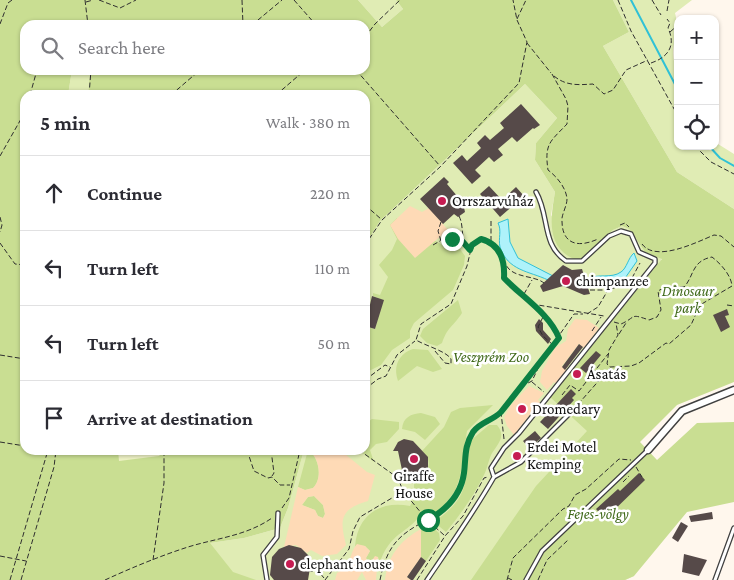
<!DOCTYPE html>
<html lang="en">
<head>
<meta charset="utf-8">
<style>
  :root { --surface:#fff; --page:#f2f2f3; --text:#2b2b33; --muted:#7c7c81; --line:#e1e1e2 }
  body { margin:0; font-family:"Crimson Pro",serif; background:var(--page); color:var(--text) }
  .controls { position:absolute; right:15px; top:15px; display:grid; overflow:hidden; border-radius:10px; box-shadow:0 1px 4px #0004 }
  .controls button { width:45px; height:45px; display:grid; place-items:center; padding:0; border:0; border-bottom:1px solid var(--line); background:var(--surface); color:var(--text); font:25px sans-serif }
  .stop { position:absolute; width:15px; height:15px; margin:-11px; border:4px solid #0b8043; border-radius:50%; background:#fff }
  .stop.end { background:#0b8043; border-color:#fff; box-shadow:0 1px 5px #0008 }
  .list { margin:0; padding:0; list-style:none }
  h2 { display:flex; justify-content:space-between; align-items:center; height:65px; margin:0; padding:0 20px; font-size:21px }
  h2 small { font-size:16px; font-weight:400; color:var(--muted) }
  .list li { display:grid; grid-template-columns:32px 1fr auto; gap:15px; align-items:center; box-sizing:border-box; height:75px; padding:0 20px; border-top:1px solid var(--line) }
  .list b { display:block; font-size:19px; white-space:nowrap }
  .list em { font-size:16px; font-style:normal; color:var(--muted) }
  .icon { flex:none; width:28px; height:28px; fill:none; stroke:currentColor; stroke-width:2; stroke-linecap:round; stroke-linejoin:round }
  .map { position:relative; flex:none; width:734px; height:580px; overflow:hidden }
  .search { position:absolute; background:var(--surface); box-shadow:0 1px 4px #0004; left:20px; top:20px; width:350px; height:55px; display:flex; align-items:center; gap:12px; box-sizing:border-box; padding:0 18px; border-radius:15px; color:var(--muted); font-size:19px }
  .panel { position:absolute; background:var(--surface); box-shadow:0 1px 4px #0004; left:20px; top:90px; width:350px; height:365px; border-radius:15px }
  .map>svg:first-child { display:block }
  .green { fill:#e0ecb4 }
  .forest { fill:#c9de92 }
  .sand { fill:#fedab6; fill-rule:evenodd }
  .pitch { fill:#eff3c6 }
  .water { fill:#aef2fa; stroke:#30c1d6 }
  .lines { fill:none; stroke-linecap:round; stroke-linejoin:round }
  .stream { stroke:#30c1d6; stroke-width:2 }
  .building { fill:#564a49 }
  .service-casing { stroke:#404040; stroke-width:5.5 }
  .minor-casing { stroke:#404040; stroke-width:9 }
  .path { stroke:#2f2f2f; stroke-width:1; stroke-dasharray:5 2.5; stroke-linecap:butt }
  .service { stroke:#fff; stroke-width:3 }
  .minor { stroke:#fff; stroke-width:6 }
  .route { stroke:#0b8043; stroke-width:6 }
  .poi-dot { fill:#c61c52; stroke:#fff; stroke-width:2 }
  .labels { text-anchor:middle; stroke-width:5; stroke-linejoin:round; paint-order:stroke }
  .poi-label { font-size:15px; fill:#0d0d0d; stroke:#fff; text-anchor:start }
  .park-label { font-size:15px; font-style:italic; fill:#3f6919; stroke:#fff }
</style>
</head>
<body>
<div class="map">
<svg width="734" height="580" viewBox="0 0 734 580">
  <rect width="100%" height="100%" fill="#fff7ed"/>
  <path class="green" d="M 358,0 L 396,0 L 403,9 L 382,27 Z
    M 613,0 L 692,0 L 675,13 C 681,34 666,50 678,72 L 678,146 L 715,146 L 715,139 L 718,144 L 734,154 L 734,209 L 677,172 L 603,46 L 629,32 Z
    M 72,70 L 90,70 L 88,95 L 68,95 Z
    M 525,84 L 557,118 L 536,143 L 535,160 L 555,192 L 551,215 L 579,261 L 613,230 L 622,226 L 629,229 L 645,252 L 662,258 L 599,420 L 634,576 L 625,580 L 116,580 L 210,543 L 244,538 L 280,528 L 288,508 L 304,450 L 365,450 L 365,245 L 380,221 Z"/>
  <path class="forest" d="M 0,0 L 358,0 L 382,27 L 403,9 L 396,0 L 613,0 L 629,32 L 603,46 L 677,172 L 734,209 L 734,382 L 677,405 L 640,442 L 657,460 L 697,423 L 734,422 L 734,502 L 687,512 L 634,576 L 625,580 L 471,580 L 536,486 L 587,431 L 550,397 L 662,259 L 645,252 L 629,229 L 622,226 L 613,230 L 579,261 C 546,250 550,221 555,192 L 535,160 L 536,143 L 557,118 L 525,84 L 380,221 L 365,245 L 365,95 L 88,95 L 90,70 L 365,70 L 365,25 L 25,25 L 25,70 L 72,70 L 68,95 L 25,95 L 25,214 L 22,219 L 20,264 L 25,265 L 25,450 L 304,450 L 288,508 L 280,528 L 244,538 L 210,543 L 233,572 L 256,580 L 0,580 Z
    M 397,218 L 444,246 L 451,243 L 457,245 L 465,256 L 464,265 L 453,290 L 414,323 L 410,331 L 410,338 L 392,350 L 381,365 L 365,373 L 365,340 L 370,335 L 365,333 L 365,326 L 375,329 L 383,300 L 373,296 L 373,293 L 380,295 L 388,277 L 379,265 L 392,250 L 397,239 L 390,225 Z
    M 458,300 L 462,313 C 453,327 448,326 442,343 L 437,346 L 427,343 L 420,336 L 423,329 Z
    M 413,349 L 428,350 L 442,369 L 433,372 L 417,366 L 398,381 C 393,367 398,354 413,349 Z
    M 493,405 L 467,431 L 460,477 L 455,491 L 443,507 L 435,512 L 423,511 C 410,533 393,530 381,559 L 379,560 L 378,557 L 371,562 L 368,562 L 366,558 L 370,551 L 365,546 L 357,545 L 355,547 C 357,516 379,500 410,506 L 414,499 L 414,478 L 424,474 C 431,465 430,459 422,451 L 444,427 L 451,412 L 460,408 Z
    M 421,413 L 435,417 L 440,424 L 425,440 L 415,432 L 402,429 C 403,417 411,414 421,413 Z
    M 372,419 L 399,422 L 399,429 L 387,442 L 376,444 L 370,450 L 374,462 L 359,450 L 365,450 L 365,424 Z
    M 489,425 L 497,425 C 507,437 497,444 491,455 C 488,462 487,470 483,477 C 473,497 460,515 446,532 L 434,522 C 471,496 465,482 469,442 Z
    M 308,450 C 319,457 323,478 313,488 L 305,490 L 298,487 Z
    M 314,496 L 323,505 L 325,514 L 323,518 L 318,516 L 315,510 L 302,505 L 308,497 Z
    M 430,525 L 439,533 L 440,540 L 426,561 L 421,557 L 421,529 Z"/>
  <path class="sand" d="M 410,206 L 422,212 L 429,208 L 448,230 L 415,258 L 398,239 L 390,225 Z
    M 575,319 L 587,320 L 599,328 L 584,348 L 579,344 L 562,366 L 567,371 L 557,385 L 554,382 L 547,390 L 540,382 L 542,371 L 555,348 L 566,341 L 568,329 Z
    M 529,386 L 544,393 L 538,400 L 540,402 L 514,435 L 507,426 L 504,417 L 511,405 Z
    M 309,450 L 340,450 L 367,472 L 375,475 L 368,501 C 341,509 339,518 346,545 L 337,554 L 322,556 L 311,550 L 307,553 L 296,545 L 284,547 L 298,487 L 305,490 L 313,488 C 323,478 319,458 309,450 ZM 314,496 L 323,505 L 325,514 L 323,518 L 318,516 L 315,510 L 302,505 L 308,497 Z
    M 421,529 L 421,557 L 407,577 L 411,580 L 385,580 C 388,555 400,541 421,529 Z
    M 357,544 L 365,546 L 370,551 L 366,558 L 368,562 L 371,562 L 375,556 L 378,557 L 376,580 L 366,580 L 362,572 L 357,580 L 335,580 L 337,573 C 353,565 348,555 357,544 Z"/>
  <path class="pitch" d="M 118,450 L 165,450 L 159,456 L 119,461 Z"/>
  <path class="water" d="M 508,219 L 510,242 L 518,258 L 553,276 L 548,280 C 529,271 508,271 500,247 C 498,238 502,231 498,223 Z
    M 634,253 L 637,261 L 623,281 L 615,284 L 588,284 L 586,279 C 599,273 611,279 621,272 C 627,268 628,258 634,253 Z"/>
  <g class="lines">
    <path class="stream" d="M 631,0 L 678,90
      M 709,146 L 720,158 L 734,166"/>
  </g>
  <path class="building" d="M 521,104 L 540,125 L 534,129 L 533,128 L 517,142 L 512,137 L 498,149 L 503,155 L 494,162 L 489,157 L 475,170 L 481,176 L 472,184 L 453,163 L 462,155 L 467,161 L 481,148 L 477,143 L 485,135 L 490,140 L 504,128 L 500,123 Z
    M 444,177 L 449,182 L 447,184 L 463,203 L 465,212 L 458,217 L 454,214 L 443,224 L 420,199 Z
    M 489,186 L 502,200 L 516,187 L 524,196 L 500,217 L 480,194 Z
    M 563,265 L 572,270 L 582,269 L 590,294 L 584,295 L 563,286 L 543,292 L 540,286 Z
    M 372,296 L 384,300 L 375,329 L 365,326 Z
    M 727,309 L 729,315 L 725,316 L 730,327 L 721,332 L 713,315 Z
    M 539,319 L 543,323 L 543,330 L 551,339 L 548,344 L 536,331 L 535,325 Z
    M 579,344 L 583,347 L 565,370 L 562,367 Z
    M 596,351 L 601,355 L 586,373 L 580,368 Z
    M 571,389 L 576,394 L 572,398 L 574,400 L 548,429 L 540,422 Z
    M 535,431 L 541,438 L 529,448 L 523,441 Z
    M 404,439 L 413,441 L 428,457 L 428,469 L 420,477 L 407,475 L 402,470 L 398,451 L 393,451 L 398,442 Z
    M 639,473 L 645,480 L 605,519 L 596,509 L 618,489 L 620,491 Z
    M 712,512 L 713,519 L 691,522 L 689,516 Z
    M 681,522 L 688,526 L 678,542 L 672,538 Z
    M 289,545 L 301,548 L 309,556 L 311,562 L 308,580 L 274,580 L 270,575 L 272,557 L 279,549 Z
    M 684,554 L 707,560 L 699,576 L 682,572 Z
    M 421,557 L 426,561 L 413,580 L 411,580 L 407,577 Z"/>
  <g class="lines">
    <defs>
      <path id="service" d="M 494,477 L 521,462 L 569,414
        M 267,580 L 263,555 L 277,537 L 278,513
        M 427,580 C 450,546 474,512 494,477 L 491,468 L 504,448 L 519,433 L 655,263 L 655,259 L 639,252 L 631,234 L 621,231 L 609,236 L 582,261 L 566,261 C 541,244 550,216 536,192
        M 526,580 L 542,551 L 648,450
        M 715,580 L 734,528"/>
      <path id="minor" d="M 648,450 L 682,411 L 734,390"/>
    </defs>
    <use href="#service" class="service-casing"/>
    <use href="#minor" class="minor-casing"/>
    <path class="path" d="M 85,0 L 88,25
      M 99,0 L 120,8 L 136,0
      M 242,0 L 243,25
      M 294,0 L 316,25
      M 618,0 L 631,31 L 678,116
      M 652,0 L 661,15
      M 86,2 L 93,0
      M 667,11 L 669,0
      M 517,19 L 526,0
      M 0,24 L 8,3 L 12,0
      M 252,25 L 282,0
      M 670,32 L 678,25
      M 365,37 L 375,24 L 400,0
      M 527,43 L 551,73
      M 651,63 C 669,57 676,45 668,28 L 670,23 L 667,19
      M 356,70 L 440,166
      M 552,74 L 566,99 L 568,106 L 567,124 C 551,141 544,143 548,170 C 556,176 566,187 567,199 C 567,205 563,212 562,218 C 561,243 576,249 598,239
      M 554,76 C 566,86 578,85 593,84 L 604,94 L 613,90 L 626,70 L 648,60
      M 30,95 L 37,70
      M 89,95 L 91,70
      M 171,95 L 200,70
      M 276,95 L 305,70
      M 695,146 L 711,162 L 734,174
      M 0,156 L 25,112
      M 365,205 L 381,219
      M 459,216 C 465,228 459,238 469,249
      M 0,217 L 2,225 L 0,232
      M 441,222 L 438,231 L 441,241 L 452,239 L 463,242
      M 620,225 L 625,223 L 629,227
      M 453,238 L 461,231
      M 491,241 L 491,221
      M 0,243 L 15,264 L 25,265
      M 642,244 C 656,263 697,242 714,235 L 721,236 L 734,247
      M 365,245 L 382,220 L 440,167 L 519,83 L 527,42 L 517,20 L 513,0
      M 433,245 L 440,241
      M 504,263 L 504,278 L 546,319 L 559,337
      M 590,290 L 608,290
      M 524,294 L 532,280
      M 532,304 L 604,316
      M 727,305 L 734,306
      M 587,314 L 598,307 L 608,290 L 620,286 L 632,278 L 640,263
      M 543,317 L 538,327 L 543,336 L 553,345
      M 614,322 L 621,324 C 637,317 629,313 649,320 L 657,317 L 661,310 L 658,291 L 667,286 L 684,287 C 694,277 691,261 712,257 C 721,264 731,275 732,286 L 700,305 L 691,325 L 669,344 L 666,343 L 639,363 L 631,366 L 610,367 L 607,364 L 609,350 L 618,335 L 616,323
      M 592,331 L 601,317
      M 619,334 L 626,323
      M 435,351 L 445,363 L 451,364 L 451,359 C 446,351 426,346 416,340 L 421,324 L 451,304 L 467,266 L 472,245 L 481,239 C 503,244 497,257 510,270 C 520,278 535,276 544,283
      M 0,355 L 25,359
      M 365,380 L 385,365 L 390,367
      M 532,382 L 544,392
      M 522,386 L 537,368
      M 365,389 L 378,379 L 386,376 L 397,355 L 415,341
      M 562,395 L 570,385 L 579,391 L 608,354
      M 573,410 L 610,368
      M 504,439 L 501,412 L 522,386 L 532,381 L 542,360 L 574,314 L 583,314
      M 0,442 L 25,446
      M 49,450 L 56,452
      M 247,450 L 254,471 L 268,478 L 272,477 L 280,485 L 290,485
      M 271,450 L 274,473 L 272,476
      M 359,450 L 398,478 L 403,491 L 427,520 C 446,510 461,495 464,473 C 466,458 464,446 473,433 C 480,422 492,421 500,413
      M 636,467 L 642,477
      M 398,478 L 405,472
      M 623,482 L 629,476
      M 282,508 L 289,498 L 300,450
      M 590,512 L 593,515 L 600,514
      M 0,556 L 26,561
      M 153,560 L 164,483 L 164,450
      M 332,561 L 333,570
      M 308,571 L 318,571 L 324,578
      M 318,571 L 327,562 L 340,561
      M 508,578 L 512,580
      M 10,580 L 48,450
      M 21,580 L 54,467 L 56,450
      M 105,580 C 131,568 160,556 188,547 C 217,538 246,536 272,518
      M 325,580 L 349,549 L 353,531 L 360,517 L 402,492
      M 380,580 C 387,546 398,535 427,520 L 444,535
      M 417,580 L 445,536 L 463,516 L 484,478 L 488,477
      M 507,580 L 513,558 L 563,509 L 569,506 L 575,495 L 586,489 L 619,459 L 631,460
      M 538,580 L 547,560 L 568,540"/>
    <use href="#service" class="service"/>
    <use href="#minor" class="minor"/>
  </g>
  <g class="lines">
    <path class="route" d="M 428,520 C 446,510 461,495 464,473 C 466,458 464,446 473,432 C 480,422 492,421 501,412 L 559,338 C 549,313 522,297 504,278 C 505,260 500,244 481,239 L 472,245 L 470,250 L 463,242 L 452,239"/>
  </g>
  <g class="poi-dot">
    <circle cx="442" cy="201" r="5"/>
    <circle cx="566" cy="281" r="5"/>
    <circle cx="577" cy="374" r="5"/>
    <circle cx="522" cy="409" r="5"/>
    <circle cx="517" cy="456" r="5"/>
    <circle cx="414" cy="459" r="5"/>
    <circle cx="290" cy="564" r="5"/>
  </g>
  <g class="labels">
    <g class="poi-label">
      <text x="452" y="206">Orrszarvúház</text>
      <text x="576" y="286">chimpanzee</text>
      <text x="587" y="379">Ásatás</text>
      <text x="532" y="414">Dromedary</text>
      <text x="527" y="452">Erdei Motel<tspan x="527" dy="17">Kemping</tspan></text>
      <text x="414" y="481" text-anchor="middle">Giraffe<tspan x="414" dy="17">House</tspan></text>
      <text x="300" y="569">elephant house</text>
    </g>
    <g class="park-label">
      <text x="688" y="296">Dinosaur<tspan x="688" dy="17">park</tspan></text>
      <text x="491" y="362">Veszprém Zoo</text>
      <text x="598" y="519">Fejes-völgy</text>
    </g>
  </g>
</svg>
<div class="controls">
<button>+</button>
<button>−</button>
<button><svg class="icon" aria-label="locate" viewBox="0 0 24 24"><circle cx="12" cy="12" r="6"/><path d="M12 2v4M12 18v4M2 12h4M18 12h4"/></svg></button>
</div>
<div class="stop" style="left:428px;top:520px"></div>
<div class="stop end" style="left:452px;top:239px"></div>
<div class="search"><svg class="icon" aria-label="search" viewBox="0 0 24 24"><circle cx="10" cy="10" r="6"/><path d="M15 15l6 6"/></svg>Search here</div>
<section class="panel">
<h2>5 min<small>Walk · 380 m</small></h2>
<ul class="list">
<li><svg class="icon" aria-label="ahead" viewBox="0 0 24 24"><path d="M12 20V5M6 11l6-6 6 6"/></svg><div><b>Continue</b></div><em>220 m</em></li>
<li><svg class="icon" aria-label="left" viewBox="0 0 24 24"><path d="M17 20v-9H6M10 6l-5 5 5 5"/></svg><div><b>Turn left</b></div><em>110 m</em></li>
<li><svg class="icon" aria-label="left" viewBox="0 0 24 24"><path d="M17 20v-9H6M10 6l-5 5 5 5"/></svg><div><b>Turn left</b></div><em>50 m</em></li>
<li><svg class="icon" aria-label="arrive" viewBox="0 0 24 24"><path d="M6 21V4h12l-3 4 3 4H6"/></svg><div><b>Arrive at destination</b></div></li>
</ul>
</section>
</div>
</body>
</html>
